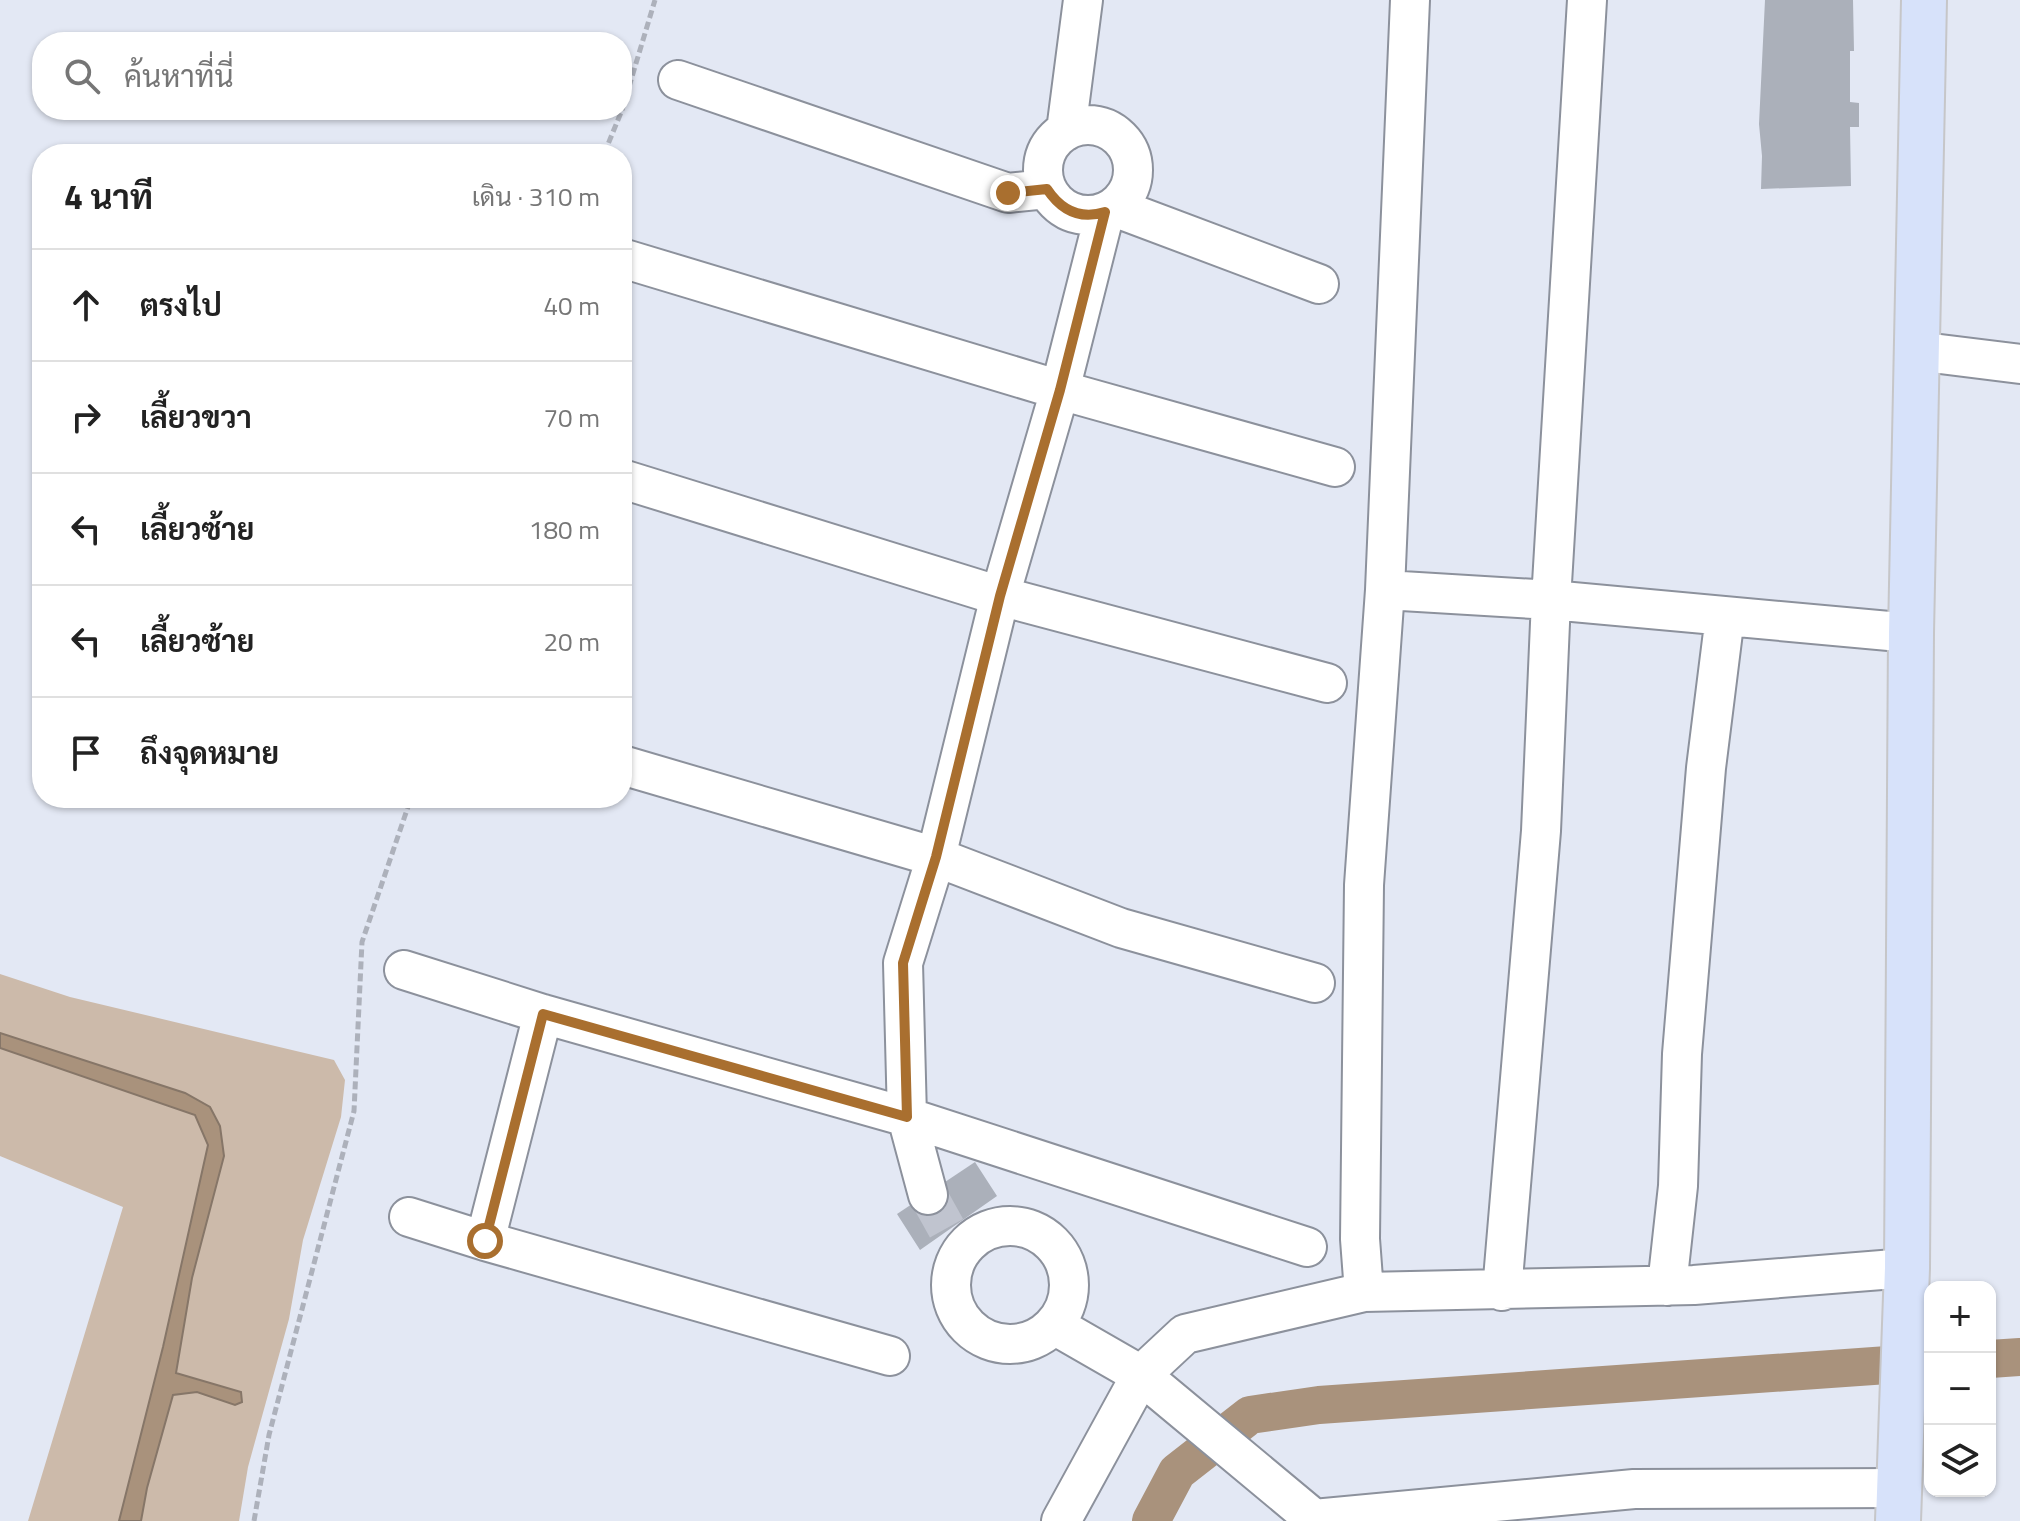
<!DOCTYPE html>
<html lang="th">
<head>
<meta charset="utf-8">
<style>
  :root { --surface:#fff; --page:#f6f6f6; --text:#222; --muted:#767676; --line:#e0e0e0 }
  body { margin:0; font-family:"Titillium Web",Sarabun,sans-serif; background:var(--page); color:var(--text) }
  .controls { position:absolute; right:24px; bottom:24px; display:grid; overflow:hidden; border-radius:16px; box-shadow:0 2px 6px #0004 }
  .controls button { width:72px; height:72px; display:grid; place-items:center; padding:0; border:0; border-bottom:2px solid var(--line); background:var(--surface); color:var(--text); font:40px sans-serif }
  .stop { position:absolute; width:24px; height:24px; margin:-18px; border:6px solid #a96f2f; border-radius:50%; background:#fff }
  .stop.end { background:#a96f2f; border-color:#fff; box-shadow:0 2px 8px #0008 }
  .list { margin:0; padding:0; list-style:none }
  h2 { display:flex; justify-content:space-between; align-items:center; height:104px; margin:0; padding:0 32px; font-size:34px }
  h2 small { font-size:26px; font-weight:400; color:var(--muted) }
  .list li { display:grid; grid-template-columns:52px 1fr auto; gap:24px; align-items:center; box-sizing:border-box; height:112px; padding:0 32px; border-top:2px solid var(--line) }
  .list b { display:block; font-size:30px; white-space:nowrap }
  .list em { font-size:26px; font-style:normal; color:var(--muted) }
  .icon { flex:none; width:44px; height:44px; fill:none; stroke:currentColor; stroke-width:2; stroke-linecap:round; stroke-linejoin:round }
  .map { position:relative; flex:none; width:2020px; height:1521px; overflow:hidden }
  .search { position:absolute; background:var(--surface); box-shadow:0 2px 6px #0004; left:32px; top:32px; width:600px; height:88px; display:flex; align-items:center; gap:20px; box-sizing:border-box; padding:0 28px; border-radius:32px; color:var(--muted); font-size:30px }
  .panel { position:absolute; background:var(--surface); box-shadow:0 2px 6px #0004; left:32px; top:144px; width:600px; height:664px; border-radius:32px }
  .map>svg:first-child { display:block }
  .green { fill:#ccbaaa }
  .water { fill:#a9927c; stroke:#867668; stroke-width:2 }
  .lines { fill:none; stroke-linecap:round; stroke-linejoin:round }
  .canal { stroke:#a9927c; stroke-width:38 }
  .building { fill:#abb0ba }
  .minor-tunnel { stroke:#c0c4cf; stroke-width:38; stroke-dasharray:38 19; stroke-linecap:butt }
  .minor-casing { stroke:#8c919c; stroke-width:42 }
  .major-casing { stroke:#c6c6c8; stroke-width:48 }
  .path { stroke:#adb1bb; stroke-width:5; stroke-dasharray:8 4; stroke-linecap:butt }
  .minor { stroke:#fff; stroke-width:38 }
  .major { stroke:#d7e2fa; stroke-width:44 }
  .route { stroke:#a96f2f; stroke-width:10 }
</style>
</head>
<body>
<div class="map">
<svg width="2020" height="1521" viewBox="0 0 2020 1521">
  <rect width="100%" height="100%" fill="#e3e8f4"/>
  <path class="green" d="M 0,974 L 70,997 L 334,1060 L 345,1080 L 341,1117 L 303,1240 L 289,1319 L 248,1467 L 239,1521 L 141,1521 L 147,1488 L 173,1395 L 197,1392 L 235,1405 L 241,1392 L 176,1374 L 192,1278 L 224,1156 L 220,1126 L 210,1107 L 185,1093 L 0,1033 Z
    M 0,1048 L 195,1115 L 208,1145 L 163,1347 L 119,1521 L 28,1521 L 123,1207 L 0,1156 Z"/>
  <path class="water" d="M 0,1033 L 185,1093 L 210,1107 L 220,1126 L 224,1156 L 192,1278 L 176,1373 L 241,1392 L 242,1402 L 235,1405 L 197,1392 L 173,1395 L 147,1488 L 141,1521 L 119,1521 L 163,1347 L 208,1145 L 195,1115 L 0,1048 Z"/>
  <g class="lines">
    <path class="canal" d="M 1990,1359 L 2020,1357
      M 1151,1521 L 1177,1472 L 1250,1415 L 1319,1405 L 1930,1362"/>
  </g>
  <path class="building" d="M 1765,0 L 1853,0 L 1854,51 L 1850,51 L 1850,102 L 1859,103 L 1859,127 L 1850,127 L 1851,186 L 1761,189 L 1762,156 L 1759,124 Z
    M 975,1162 L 997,1196 L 920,1250 L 897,1214 Z"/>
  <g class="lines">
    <path class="minor-tunnel" d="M 928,1195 L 947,1229"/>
    <defs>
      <path id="minor" d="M 678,80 L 1008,193 L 1047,189
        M1043 170a45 45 0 1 1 90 0a45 45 0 1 1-90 0Z
        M 1066,131 L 1083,0
        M 1114,207 L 1319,284
        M 625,259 L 1060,390 L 1335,467
        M 1916,351 L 2020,364
        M 622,479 L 1000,596 L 1327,683
        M 1385,590 L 1551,600 L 1911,633
        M 622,765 L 936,857 L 1121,928 L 1315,983
        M 404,970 L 543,1014 L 907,1117 L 1307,1247
        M 928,1195 L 907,1117 L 903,963 L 936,857 L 1000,596 L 1060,390 L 1105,212
        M 409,1217 L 485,1241 L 890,1356
        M951 1285a59 59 0 1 1 118 0a59 59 0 1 1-118 0Z
        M 485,1241 L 543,1014
        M 1667,1286 L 1678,1186 L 1682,1054 L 1706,768 L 1725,616
        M 1502,1291 L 1541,831 L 1551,600 L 1587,0
        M 1364,1292 L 1360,1239 L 1364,885 L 1385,590 L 1410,0
        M 1054,1325 L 1141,1375 L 1314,1519
        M 1061,1521 L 1141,1375 L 1185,1334 L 1364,1292 L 1694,1285 L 1907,1268
        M 1311,1521 L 1314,1519 L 1634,1489 L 1898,1488"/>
      <path id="major" d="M 1898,1521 L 1907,1268 L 1911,633 L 1924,0"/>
    </defs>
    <use href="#minor" class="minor-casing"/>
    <use href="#major" class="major-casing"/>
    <path class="path" d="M 622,110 L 655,0
      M 604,154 L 622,110
      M 254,1521 L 269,1435 L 354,1111 L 362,942 L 411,798"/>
    <use href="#minor" class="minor"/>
    <use href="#major" class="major"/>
  </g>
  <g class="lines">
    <path class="route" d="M 485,1241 L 543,1014 L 907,1117 L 903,963 L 936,857 L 1000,596 L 1060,390 L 1105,212 C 1080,220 1061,210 1047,189 L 1008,193"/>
  </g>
</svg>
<div class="controls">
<button>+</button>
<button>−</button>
<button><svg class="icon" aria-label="layers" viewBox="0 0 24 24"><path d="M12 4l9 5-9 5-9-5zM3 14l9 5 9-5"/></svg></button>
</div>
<div class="stop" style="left:485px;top:1241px"></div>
<div class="stop end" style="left:1008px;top:193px"></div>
<div class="search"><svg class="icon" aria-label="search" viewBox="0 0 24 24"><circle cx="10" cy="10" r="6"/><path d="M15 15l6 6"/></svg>ค้นหาที่นี่</div>
<section class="panel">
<h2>4 นาที<small>เดิน · 310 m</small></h2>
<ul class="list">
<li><svg class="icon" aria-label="ahead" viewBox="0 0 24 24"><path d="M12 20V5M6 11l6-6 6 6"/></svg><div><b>ตรงไป</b></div><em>40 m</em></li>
<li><svg class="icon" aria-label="right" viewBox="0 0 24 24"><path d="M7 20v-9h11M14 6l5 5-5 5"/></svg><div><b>เลี้ยวขวา</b></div><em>70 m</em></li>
<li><svg class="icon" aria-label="left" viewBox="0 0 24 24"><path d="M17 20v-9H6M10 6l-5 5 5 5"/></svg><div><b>เลี้ยวซ้าย</b></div><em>180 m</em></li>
<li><svg class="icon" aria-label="left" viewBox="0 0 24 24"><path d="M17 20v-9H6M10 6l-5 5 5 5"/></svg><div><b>เลี้ยวซ้าย</b></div><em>20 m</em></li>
<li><svg class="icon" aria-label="arrive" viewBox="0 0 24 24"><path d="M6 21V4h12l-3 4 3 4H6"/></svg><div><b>ถึงจุดหมาย</b></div></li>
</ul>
</section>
</div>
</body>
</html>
